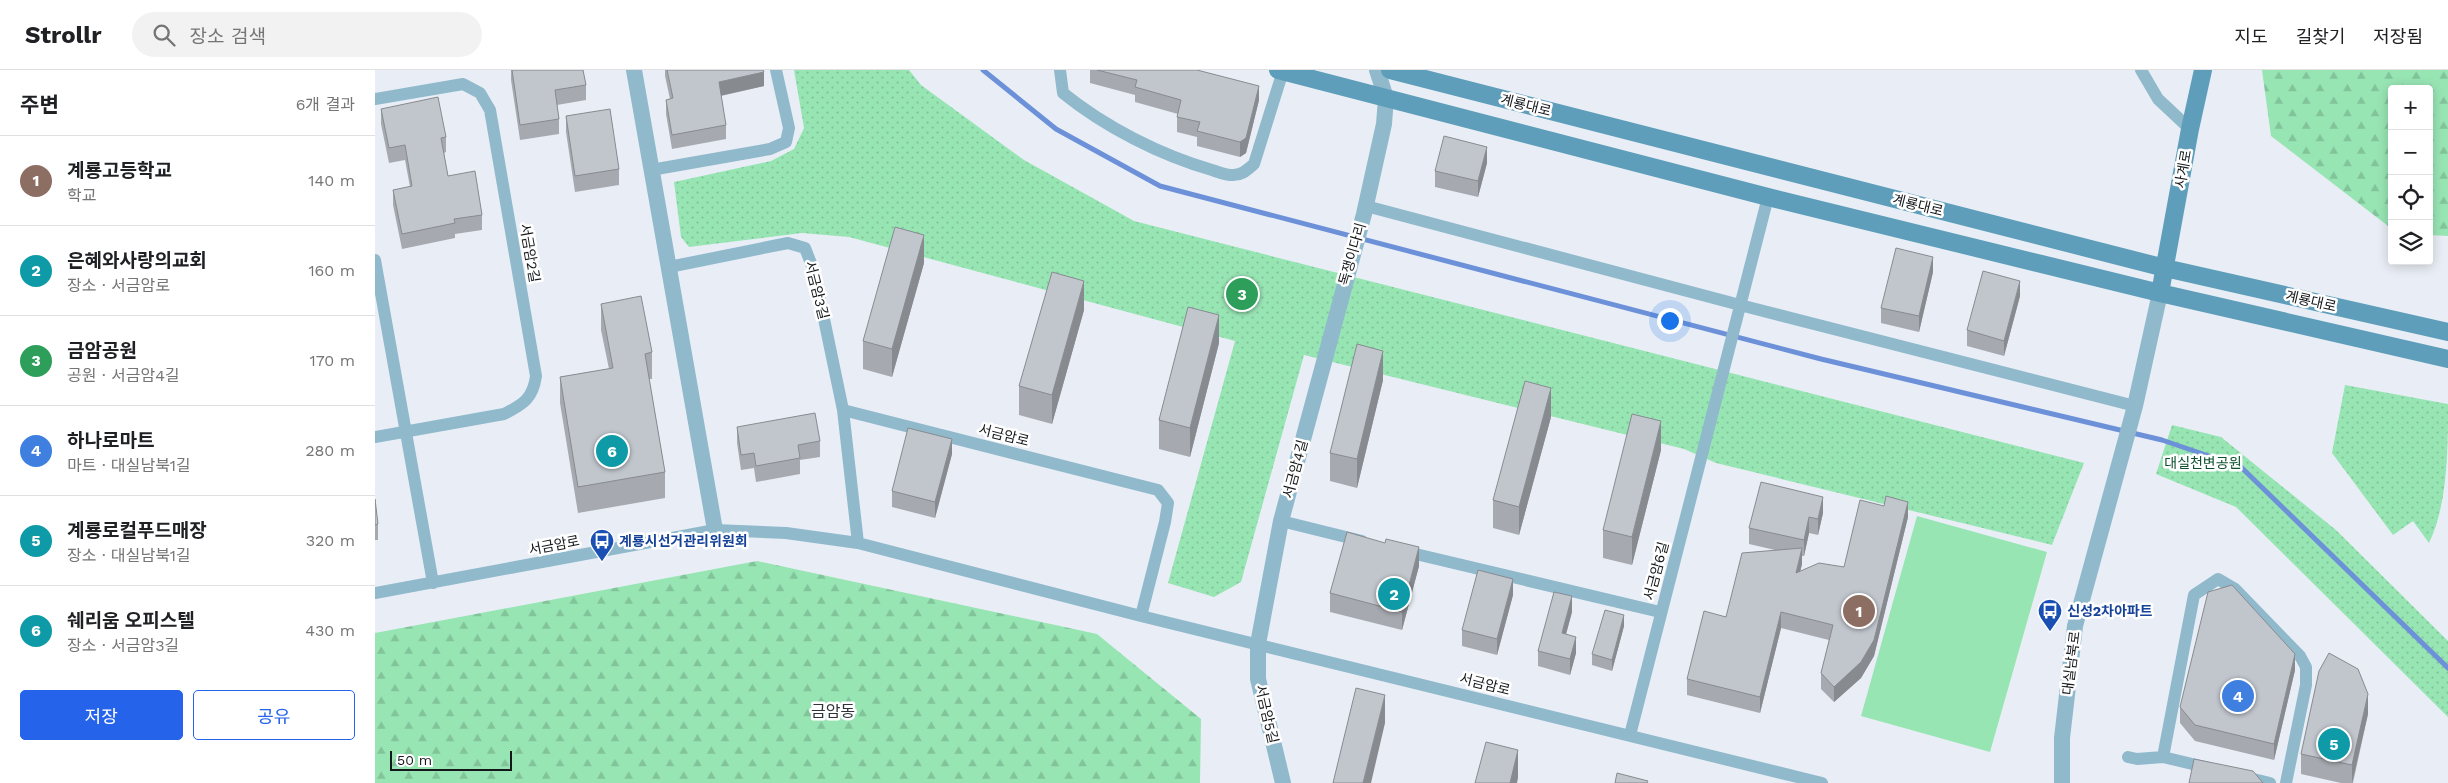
<!DOCTYPE html>
<html lang="ko">
<head>
<meta charset="utf-8">
<style>
  :root { --surface:#fff; --page:#f2f2f2; --text:#202124; --muted:#757577; --line:#e0e0e0; --accent:#2563eb }
  body { margin:0; font-family:"Work Sans","Noto Sans KR",sans-serif; background:var(--page); color:var(--text) }
  .controls { position:absolute; right:15px; top:15px; display:grid; overflow:hidden; border-radius:5px; box-shadow:0 2px 12px #0003 }
  .controls button { width:45px; height:45px; display:grid; place-items:center; padding:0; border:0; border-bottom:1px solid var(--line); background:var(--surface); color:var(--text); font:25px sans-serif }
  .scale { position:absolute; left:15px; bottom:12px; width:122px; box-sizing:border-box; padding-left:5px; border:2px solid #15171a; border-top:0; font-size:14px; line-height:18px; white-space:nowrap; color:#15171a; -webkit-text-stroke:4px #fff; paint-order:stroke }
  .you { position:absolute; left:1294px; top:250px; width:18px; height:18px; margin:-12px; border:4px solid #fff; border-radius:50%; background:#1a73e8; box-shadow:0 0 0 8px #1a73e833 }
  .badge { display:grid; place-items:center; width:32px; height:32px; border-radius:50%; background:var(--accent); color:#fff; font-size:16px; font-weight:700 }
  .pin { position:absolute; translate:-50% -50%; border:2px solid #fff; box-shadow:0 1px 5px #0006 }
  .list { margin:0; padding:0; list-style:none }
  h2 { display:flex; justify-content:space-between; align-items:center; height:65px; margin:0; padding:0 20px; font-size:21px }
  h2 small { font-size:16px; font-weight:400; color:var(--muted) }
  .list li { display:grid; grid-template-columns:32px 1fr auto; gap:15px; align-items:center; box-sizing:border-box; height:90px; padding:0 20px; border-top:1px solid var(--line) }
  .list b { display:block; font-size:19px; white-space:nowrap }
  .list p { margin:0; font-size:16px; white-space:nowrap; color:var(--muted) }
  .list em { font-size:16px; font-style:normal; color:var(--muted) }
  .actions { display:flex; gap:10px; padding:15px 20px }
  .actions a { flex:1; padding:11px 0; border:1px solid var(--accent); border-radius:5px; text-align:center; font-size:18px; color:var(--accent) }
  .actions .main { background:var(--accent); color:#fff }
  .icon { flex:none; width:28px; height:28px; fill:none; stroke:currentColor; stroke-width:2; stroke-linecap:round; stroke-linejoin:round }
  .map { position:relative; flex:none; width:2073px; height:713px; overflow:hidden }
  header { display:flex; align-items:center; gap:30px; box-sizing:border-box; height:70px; padding:0 25px; background:var(--surface); border-bottom:1px solid var(--line) }
  header strong { font-size:24px }
  nav { display:flex; gap:28px; margin-inline-start:auto; font-size:18px }
  .search { width:350px; height:45px; background:var(--page); display:flex; align-items:center; gap:12px; box-sizing:border-box; padding:0 18px; border-radius:28px; color:var(--muted); font-size:19px }
  main { display:flex }
  aside { flex:1; background:var(--surface) }
  .map>svg:first-child { display:block }
  .forest { fill:url(#forest-firs) }
  .park { fill:url(#park-dots) }
  .pitch { fill:#98e5b4 }
  .lines { fill:none; stroke-linecap:round; stroke-linejoin:round }
  .stream { stroke:#6d91d8; stroke-width:5 }
  .minor { stroke:#90b9cc; stroke-width:12 }
  .tertiary { stroke:#90b9cc; stroke-width:16 }
  .secondary { stroke:#5e9eba; stroke-width:18 }
  .wall { fill:#a6aab0 }
  .shaded-wall { fill:#878b90 }
  .building { fill:#c1c6cd; stroke:#878b90 }
  .labels { text-anchor:middle; stroke-width:5; stroke-linejoin:round; paint-order:stroke }
  .street-label { font-size:14px; fill:#15171a; stroke:#fff }
  .park-label { font-size:14px; fill:#0e512f; stroke:#fff }
  .transit-label { font-size:14px; font-weight:bold; fill:#164399; stroke:#fff; text-anchor:start }
  .quarter-label { font-size:16px; fill:#30343a; stroke:#fff }
</style>
</head>
<body>
<header>
<strong>Strollr</strong>
<div class="search"><svg class="icon" aria-label="search" viewBox="0 0 24 24"><circle cx="10" cy="10" r="6"/><path d="M15 15l6 6"/></svg>장소 검색</div>
<nav><a>지도</a><a>길찾기</a><a>저장됨</a></nav>
</header>
<main>
<aside>
<h2>주변<small>6개 결과</small></h2>
<ul class="list">
<li><span class="badge" style="background:#8d6e63">1</span><div><b>계룡고등학교</b><p>학교</p></div><em>140 m</em></li>
<li><span class="badge" style="background:#0f9aa8">2</span><div><b>은혜와사랑의교회</b><p>장소 · 서금암로</p></div><em>160 m</em></li>
<li><span class="badge" style="background:#2e9e5b">3</span><div><b>금암공원</b><p>공원 · 서금암4길</p></div><em>170 m</em></li>
<li><span class="badge" style="background:#3f7fe0">4</span><div><b>하나로마트</b><p>마트 · 대실남북1길</p></div><em>280 m</em></li>
<li><span class="badge" style="background:#0f9aa8">5</span><div><b>계룡로컬푸드매장</b><p>장소 · 대실남북1길</p></div><em>320 m</em></li>
<li><span class="badge" style="background:#0f9aa8">6</span><div><b>쉐리움 오피스텔</b><p>장소 · 서금암3길</p></div><em>430 m</em></li>
</ul>
<div class="actions"><a class="main">저장</a><a>공유</a></div>
</aside>
<div class="map">
<svg width="2073" height="713" viewBox="0 0 2073 713">
  <defs>
    <pattern id="forest-firs" width="22" height="20" patternUnits="userSpaceOnUse" patternTransform="scale(1.25)"><rect width="22" height="20" fill="#98e5b4"/><path d="M5 1l3.5 6h-7zM16 11l3.5 6h-7z" fill="#82c49a"/></pattern>
    <pattern id="park-dots" width="8" height="8" patternUnits="userSpaceOnUse" patternTransform="scale(1.25)"><rect width="8" height="8" fill="#98e5b4"/><path d="M2 2h.1M6 6h.1" fill="none" stroke="#82c49a" stroke-width="1.8" stroke-linecap="round"/></pattern>
  </defs>
  <rect width="100%" height="100%" fill="#e9eef6"/>
  <path class="forest" d="M 1887,0 L 2073,0 L 2073,166 L 2054,165 L 2054,19 L 2017,19 L 2017,159 L 1896,66 Z
    M 382,491 L 722,564 L 826,649 L 825,713 L 0,713 L 0,563 Z"/>
  <path class="park" d="M 419,0 L 534,0 L 546,15 L 649,90 L 759,151 L 1709,393 L 1677,475 L 1341,393 L 1309,379 L 929,285 L 866,512 L 839,527 L 793,513 L 860,271 L 474,167 L 427,163 L 314,177 L 306,167 L 299,112 L 396,91 L 419,79 L 429,58 Z
    M 1970,315 L 2073,334 C 2073,378 2073,434 2054,473 L 2038,451 L 2018,465 L 1957,383 Z
    M 1797,355 L 1846,367 L 1961,460 L 2073,571 L 2073,647 L 1861,437 L 1781,404 Z"/>
  <path class="pitch" d="M 1542,446 L 1672,482 L 1615,682 L 1486,646 Z"/>
  <g class="lines">
    <path class="stream" d="M 608,0 L 681,59 L 785,116 L 1446,289 L 1787,370 L 1866,397 L 2073,598"/>
    <path class="minor" d="M 685,0 L 688,23 C 730,57 785,85 837,100 C 843,102 850,105 856,105 C 866,106 872,100 879,94 L 908,1
      M 1766,0 L 1783,29 L 1815,59
      M 0,29 L 88,14 L 105,23 L 115,40 L 161,306 C 158,328 149,334 129,344 L 0,367
      M 276,100 L 395,79 L 411,72 L 414,58 L 401,0
      M 991,136 L 1365,235 L 1760,336
      M 0,190 L 58,513
      M 294,197 L 413,173 L 430,178 L 439,201 L 468,340 L 483,473
      M 468,340 L 783,420 L 793,433 L 790,452 L 766,546
      M 906,451 L 987,471
      M 1028,481 L 1285,542
      M 0,523 L 340,460 L 411,463 L 483,473 L 766,546 L 1447,713
      M 1255,665 L 1393,127
      M 1753,687 L 1762,689 L 1788,687 L 1834,698
      M 1788,687 L 1819,525 L 1843,509 L 1860,519 L 1925,586 L 1931,597 L 1931,615 L 1911,713
      M 1870,707 L 1895,713"/>
    <path class="tertiary" d="M 259,0 L 340,460
      M 908,713 L 883,609 L 883,574 L 906,451 L 989,144 L 1009,54 L 1011,28 L 1002,0
      M 1687,713 L 1687,668 L 1700,556 L 1760,336 L 1785,223"/>
    <path class="secondary" d="M 903,0 L 1393,127 L 1785,223 L 2073,289
      M 1015,0 L 1790,198 L 2073,262
      M 1785,223 L 1815,59 L 1828,0"/>
  </g>
  <path class="wall" d="M 136,0 L 208,0 L 211,15 L 211,30 L 182,35 L 184,49 L 184,64 L 145,70 L 136,10 Z
    M 290,0 L 388,0 L 389,16 L 346,26 L 351,55 L 351,69 L 297,79 L 291,44 L 291,30 L 295,29 L 290,6 Z
    M 715,0 L 822,0 L 884,30 L 871,83 L 865,87 L 822,76 L 822,67 L 802,62 L 802,47 L 803,44 L 760,32 L 760,25 L 715,13 Z
    M 6,39 L 71,67 L 71,82 L 69,83 L 73,106 L 107,145 L 107,160 L 80,164 L 80,168 L 27,179 L 18,135 L 18,120 L 35,117 L 30,90 L 14,93 L 6,54 Z
    M 191,46 L 244,99 L 244,115 L 200,122 L 191,62 Z
    M 1112,93 L 1103,127 L 1060,117 L 1060,101 Z
    M 549,193 L 517,307 L 488,299 L 488,271 Z
    M 1558,202 L 1544,262 L 1506,253 L 1506,238 Z
    M 1645,226 L 1629,286 L 1592,276 L 1592,260 Z
    M 226,234 L 277,282 L 277,309 L 274,309 L 290,402 L 290,428 L 203,443 L 185,333 L 185,307 L 234,299 L 226,260 Z
    M 709,240 L 677,354 L 644,345 L 644,316 Z
    M 844,273 L 815,387 L 784,379 L 784,350 Z
    M 1008,310 L 982,418 L 955,411 L 955,383 Z
    M 1176,347 L 1144,465 L 1118,458 L 1118,430 Z
    M 362,357 L 445,371 L 445,387 L 425,390 L 425,404 L 381,412 L 379,398 L 366,400 L 362,373 Z
    M 1286,380 L 1257,495 L 1228,488 L 1228,460 Z
    M 577,384 L 560,448 L 517,437 L 517,421 Z
    M 0,429 L 3,454 L 3,470 L 0,470 Z
    M 1448,443 L 1443,465 L 1434,463 L 1429,486 L 1427,486 L 1427,494 L 1425,501 L 1469,497 L 1533,447 L 1499,586 L 1486,608 L 1459,632 L 1446,619 L 1446,603 L 1454,570 L 1406,558 L 1385,643 L 1312,625 L 1312,609 L 1351,547 L 1400,480 L 1374,474 L 1374,458 Z
    M 1010,473 L 1044,496 L 1027,560 L 955,542 L 955,523 Z
    M 1138,525 L 1122,585 L 1087,576 L 1087,560 Z
    M 1197,542 L 1191,564 L 1201,583 L 1195,605 L 1163,596 L 1163,581 Z
    M 1249,556 L 1237,601 L 1217,595 L 1217,584 Z
    M 1920,600 L 1899,690 L 1820,671 L 1805,653 L 1805,637 Z
    M 1993,644 L 1978,713 L 1966,713 L 1926,704 L 1926,684 Z"/>
  <path class="shaded-wall" d="M 389,2 L 389,16 L 344,26 L 344,12 Z
    M 884,16 L 884,30 L 871,83 L 865,87 L 865,72 Z
    M 1112,77 L 1112,93 L 1103,127 L 1103,111 Z
    M 549,165 L 549,193 L 517,307 L 517,279 Z
    M 1558,187 L 1558,202 L 1544,262 L 1544,246 Z
    M 709,211 L 709,240 L 677,354 L 677,325 Z
    M 1645,211 L 1645,226 L 1629,286 L 1629,271 Z
    M 844,245 L 844,273 L 815,387 L 815,358 Z
    M 1008,281 L 1008,310 L 982,418 L 982,389 Z
    M 1176,318 L 1176,347 L 1144,465 L 1144,437 Z
    M 1286,351 L 1286,380 L 1257,495 L 1257,467 Z
    M 577,369 L 577,384 L 560,448 L 560,432 Z
    M 1448,427 L 1448,443 L 1443,465 L 1443,449 Z
    M 1533,432 L 1533,447 L 1499,586 L 1486,608 L 1459,632 L 1459,617 Z
    M 1434,447 L 1434,463 L 1429,486 L 1429,470 Z
    M 1044,477 L 1044,496 L 1027,560 L 1027,542 Z
    M 1427,478 L 1427,494 L 1421,519 L 1421,503 Z
    M 1138,509 L 1138,525 L 1122,585 L 1122,569 Z
    M 1197,526 L 1197,542 L 1187,579 L 1187,563 Z
    M 1406,542 L 1406,558 L 1385,643 L 1385,627 Z
    M 1249,545 L 1249,556 L 1237,601 L 1237,590 Z
    M 1201,567 L 1201,583 L 1195,605 L 1195,589 Z
    M 1920,584 L 1920,600 L 1899,690 L 1899,674 Z
    M 1993,624 L 1993,644 L 1977,713 L 1977,695 Z
    M 1010,625 L 1010,653 L 996,713 L 988,713 Z
    M 1143,680 L 1143,708 L 1142,713 L 1135,713 Z"/>
  <path class="building" d="M 137,0 L 208,0 L 211,15 L 180,20 L 184,49 L 145,55 Z
    M 292,0 L 388,0 L 389,2 L 344,12 L 351,55 L 297,65 L 291,30 L 298,28 Z
    M 722,0 L 822,0 L 884,16 L 871,68 L 865,72 L 822,61 L 825,52 L 802,47 L 806,30 L 760,17 L 762,10 Z
    M 63,27 L 71,67 L 66,68 L 73,106 L 100,101 L 107,145 L 79,149 L 80,153 L 27,164 L 18,120 L 37,116 L 30,75 L 14,78 L 6,39 Z
    M 235,39 L 244,99 L 200,106 L 191,46 Z
    M 1069,66 L 1112,77 L 1103,111 L 1060,101 Z
    M 520,157 L 549,165 L 517,279 L 488,271 Z
    M 1521,178 L 1558,187 L 1544,246 L 1506,238 Z
    M 1608,201 L 1645,211 L 1629,271 L 1592,260 Z
    M 677,202 L 709,211 L 677,325 L 644,316 Z
    M 266,226 L 277,282 L 270,284 L 290,402 L 203,417 L 185,307 L 238,298 L 226,234 Z
    M 813,237 L 844,245 L 815,358 L 784,350 Z
    M 982,274 L 1008,281 L 982,389 L 955,383 Z
    M 1150,311 L 1176,318 L 1144,437 L 1118,430 Z
    M 440,343 L 445,371 L 423,375 L 425,388 L 381,396 L 379,383 L 366,385 L 362,357 Z
    M 1257,344 L 1286,351 L 1257,467 L 1228,460 Z
    M 533,358 L 577,369 L 560,432 L 517,421 Z
    M 1386,412 L 1448,427 L 1443,449 L 1434,447 L 1429,470 L 1374,458 Z
    M 1511,426 L 1533,432 L 1499,570 L 1486,592 L 1459,617 L 1446,603 L 1458,555 L 1406,542 L 1385,627 L 1312,609 L 1329,541 L 1351,547 L 1367,483 L 1427,478 L 1421,503 L 1444,493 L 1469,497 L 1485,430 L 1509,436 Z
    M 0,429 L 3,454 L 0,455 Z
    M 972,462 L 1010,473 L 1011,469 L 1044,477 L 1027,542 L 955,523 Z
    M 1103,500 L 1138,509 L 1122,569 L 1087,560 Z
    M 1857,515 L 1920,584 L 1899,674 L 1820,655 L 1805,637 L 1833,522 Z
    M 1179,522 L 1197,526 L 1187,563 L 1201,567 L 1195,589 L 1163,581 Z
    M 1230,540 L 1249,545 L 1237,590 L 1217,584 Z
    M 1954,583 L 1983,599 L 1993,624 L 1977,695 L 1926,684 L 1944,601 Z
    M 981,618 L 1010,625 L 988,713 L 958,713 Z
    M 1111,672 L 1143,680 L 1135,713 L 1100,713 Z
    M 1819,689 L 1878,701 L 1888,713 L 1814,713 Z
    M 1242,703 L 1273,711 L 1272,713 L 1240,713 Z"/>
  <defs>
    <symbol id="bus-pin" viewBox="-11 -11 22 30"><path d="M0 17L-7.5 6A9.5 9.5 0 1 1 7.5 6Z" fill="#1a4fb4" stroke="#fff"/><path d="M-5-6H5V4H4V6H2V4H-2V6H-4V4H-5ZM-3.5-4V0h7V-4ZM-3.5 1.2v1.5H-2V1.2ZM2 1.2v1.5H3.5V1.2Z" fill="#fff"/></symbol>
  </defs>
  <g fill-rule="evenodd">
    <use href="#bus-pin" x="213" y="457" width="28" height="38"/>
    <use href="#bus-pin" x="1661" y="527" width="28" height="38"/>
  </g>
  <g class="labels">
    <g class="street-label">
      <text transform="translate(1151 35) rotate(14)" y="5">계룡대로</text>
      <text transform="translate(1808 99) rotate(-80)" y="5">사계로</text>
      <text transform="translate(1543 135) rotate(14)" y="5">계룡대로</text>
      <text transform="translate(155 183) rotate(80)" y="5">서금암2길</text>
      <text transform="translate(977 184) rotate(-74)" y="5">독쟁이다리</text>
      <text transform="translate(442 220) rotate(76)" y="5">서금암3길</text>
      <text transform="translate(1936 231) rotate(13)" y="5">계룡대로</text>
      <text transform="translate(629 365) rotate(14)" y="5">서금암로</text>
      <text transform="translate(920 399) rotate(-75)" y="5">서금암4길</text>
      <text transform="translate(179 475) rotate(-11)" y="5">서금암로</text>
      <text transform="translate(1281 501) rotate(-75)" y="5">서금암6길</text>
      <text transform="translate(1696 593) rotate(-83)" y="5">대실남북로</text>
      <text transform="translate(1110 614) rotate(14)" y="5">서금암로</text>
      <text transform="translate(892 644) rotate(77)" y="5">서금암5길</text>
    </g>
    <g class="park-label">
      <text x="1828" y="398">대실천변공원</text>
    </g>
    <g class="transit-label">
      <text x="244" y="476">계룡시선거관리위원회</text>
      <text x="1692" y="546">신성2차아파트</text>
    </g>
    <g class="quarter-label">
      <text x="458" y="647">금암동</text>
    </g>
  </g>
</svg>
<div class="controls">
<button>+</button>
<button>−</button>
<button><svg class="icon" aria-label="locate" viewBox="0 0 24 24"><circle cx="12" cy="12" r="6"/><path d="M12 2v4M12 18v4M2 12h4M18 12h4"/></svg></button>
<button><svg class="icon" aria-label="layers" viewBox="0 0 24 24"><path d="M12 4l9 5-9 5-9-5zM3 14l9 5 9-5"/></svg></button>
</div>
<div class="scale">50 m</div>
<div class="you"></div>
<div class="pin badge" style="left:1484px;top:541px;background:#8d6e63">1</div>
<div class="pin badge" style="left:1019px;top:524px;background:#0f9aa8">2</div>
<div class="pin badge" style="left:867px;top:224px;background:#2e9e5b">3</div>
<div class="pin badge" style="left:1863px;top:626px;background:#3f7fe0">4</div>
<div class="pin badge" style="left:1959px;top:674px;background:#0f9aa8">5</div>
<div class="pin badge" style="left:237px;top:381px;background:#0f9aa8">6</div>
</div>
</main>
</body>
</html>
